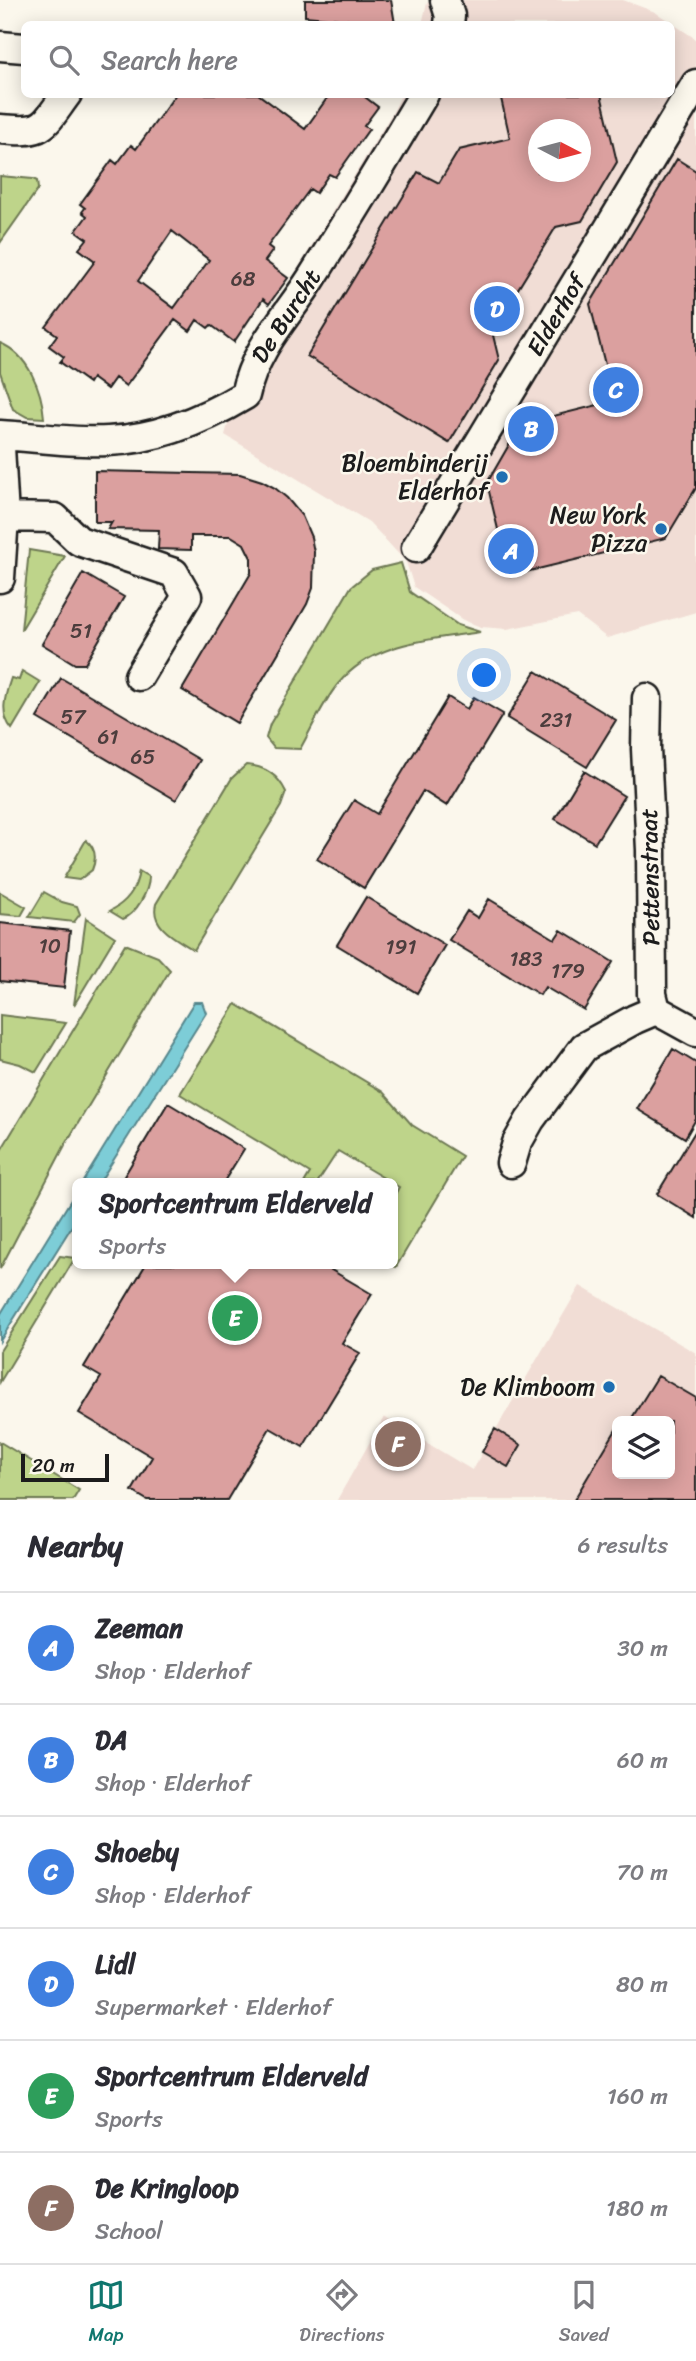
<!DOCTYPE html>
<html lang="en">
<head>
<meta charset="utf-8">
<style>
  :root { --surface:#fff; --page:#f2f2f3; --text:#2b2b33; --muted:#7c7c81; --line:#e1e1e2; --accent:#0f766e }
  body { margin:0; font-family:Sriracha,sans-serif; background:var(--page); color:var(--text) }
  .controls { position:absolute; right:21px; bottom:21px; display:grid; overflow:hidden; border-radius:10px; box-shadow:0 4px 18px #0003 }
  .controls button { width:63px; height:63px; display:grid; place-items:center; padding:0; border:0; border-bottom:2px solid var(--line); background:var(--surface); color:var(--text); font:35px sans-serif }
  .compass { position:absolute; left:528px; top:119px; width:63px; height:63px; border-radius:50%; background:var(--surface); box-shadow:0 4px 18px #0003; rotate:96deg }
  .scale { position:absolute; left:21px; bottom:18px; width:88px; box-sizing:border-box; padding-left:7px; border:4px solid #1c1c1c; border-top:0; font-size:19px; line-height:24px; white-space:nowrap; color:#1c1c1c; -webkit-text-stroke:5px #fbf7ec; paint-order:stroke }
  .you { position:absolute; left:485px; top:676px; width:24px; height:24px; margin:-18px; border:5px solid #fff; border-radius:50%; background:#1a73e8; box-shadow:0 0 0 10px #1a73e833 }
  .badge { display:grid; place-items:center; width:46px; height:46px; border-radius:50%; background:var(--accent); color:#fff; font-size:23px; font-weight:700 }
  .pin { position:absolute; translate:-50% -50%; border:4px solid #fff; box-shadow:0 2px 7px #0006 }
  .popup { position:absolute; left:72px; top:1178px; width:326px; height:91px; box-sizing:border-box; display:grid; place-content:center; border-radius:10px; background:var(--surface); filter:drop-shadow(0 2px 5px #0005); font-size:23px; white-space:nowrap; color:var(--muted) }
  .popup b { font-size:26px; color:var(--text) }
  .popup::after { content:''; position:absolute; left:50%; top:100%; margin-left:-14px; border:14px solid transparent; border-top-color:var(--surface) }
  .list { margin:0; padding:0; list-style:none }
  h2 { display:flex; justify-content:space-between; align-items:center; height:91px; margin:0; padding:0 28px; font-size:30px }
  h2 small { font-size:23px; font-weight:400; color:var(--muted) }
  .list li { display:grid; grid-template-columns:46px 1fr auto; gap:21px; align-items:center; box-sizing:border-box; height:112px; padding:0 28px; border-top:2px solid var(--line) }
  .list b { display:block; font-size:26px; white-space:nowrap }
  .list p { margin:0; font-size:23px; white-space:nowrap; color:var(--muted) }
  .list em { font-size:23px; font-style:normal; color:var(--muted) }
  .icon { flex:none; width:38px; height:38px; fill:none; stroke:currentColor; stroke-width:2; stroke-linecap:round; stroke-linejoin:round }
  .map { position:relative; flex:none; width:696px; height:1500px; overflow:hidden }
  .search { position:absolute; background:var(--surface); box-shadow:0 4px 18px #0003; left:21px; right:21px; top:21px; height:77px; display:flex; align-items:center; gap:18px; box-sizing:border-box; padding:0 24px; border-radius:10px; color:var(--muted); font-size:26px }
  .sheet { height:763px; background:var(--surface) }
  nav { display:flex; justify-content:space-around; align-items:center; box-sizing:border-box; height:98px; border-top:2px solid var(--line); background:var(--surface); font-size:19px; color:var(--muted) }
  nav a { display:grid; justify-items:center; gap:4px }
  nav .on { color:var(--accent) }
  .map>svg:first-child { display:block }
  .built { fill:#f1ddd5; fill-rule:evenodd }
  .green { fill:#bed48a; stroke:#6d7853; stroke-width:2 }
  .water { fill:#7dcdd7; stroke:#56868c; stroke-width:2 }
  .building { fill:#dba09f; stroke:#1c1c1c; stroke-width:2; fill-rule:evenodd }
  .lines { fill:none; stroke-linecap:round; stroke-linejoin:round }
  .minor-casing { stroke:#1c1c1c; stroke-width:33 }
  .minor { stroke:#fbf7ec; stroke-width:28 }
  .poi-dot { fill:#1f6fb2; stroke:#fbf7ec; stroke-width:2.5 }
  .labels { text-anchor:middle; stroke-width:5; stroke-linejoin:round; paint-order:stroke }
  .number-label { font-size:21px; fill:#4c3d3d }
  .street-label { font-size:24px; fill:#1c1c1c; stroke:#fbf7ec }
  .poi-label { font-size:24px; fill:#1c1c1c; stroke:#fbf7ec; text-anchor:end }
</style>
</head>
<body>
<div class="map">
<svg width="696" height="1500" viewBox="0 0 696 1500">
  <rect width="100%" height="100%" fill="#fbf7ec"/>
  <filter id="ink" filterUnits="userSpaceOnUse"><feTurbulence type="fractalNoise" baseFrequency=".0143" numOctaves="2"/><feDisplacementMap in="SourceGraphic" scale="14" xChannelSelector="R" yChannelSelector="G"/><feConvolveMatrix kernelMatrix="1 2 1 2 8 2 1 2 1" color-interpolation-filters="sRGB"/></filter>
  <g filter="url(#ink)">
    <path class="built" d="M 432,0 L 623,0 L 655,12 L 696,39 L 696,612 L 607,638 L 577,615 L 507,629 L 481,627 L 463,620 L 414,587 L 406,562 L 369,522 L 225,435 L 248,351 L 394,110 L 401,95 L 672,94 L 672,24 L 422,24 L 427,3 ZM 538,130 L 580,130 L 580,172 L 538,172 Z
      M 580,1286 L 696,1353 L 696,1500 L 337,1500 L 384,1417 L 472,1470 ZM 617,1421 L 670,1421 L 670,1474 L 617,1474 Z"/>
    <path class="green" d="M 0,176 L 33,179 L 37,181 L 38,189 L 0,243 Z
      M 0,343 C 28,354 42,390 44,418 L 27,417 L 13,409 L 0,372 Z
      M 29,550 L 65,556 L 21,630 Z
      M 401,563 L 410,592 L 458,625 L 480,632 C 430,640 373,641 338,684 C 323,702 312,728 300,749 L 274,748 L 266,738 L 270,724 L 351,587 L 372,570 Z
      M 22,671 L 40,682 L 12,729 C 0,715 4,698 11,678 L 19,680 Z
      M 246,765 C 264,766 278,775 286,792 L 281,806 L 194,950 C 177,939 150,927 156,904 L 232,778 Z
      M 86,840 C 96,848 97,858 92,870 L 79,880 L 64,878 Z
      M 139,871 L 149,877 C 149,891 136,914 123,919 L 110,911 C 127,902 136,890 139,871 Z
      M 0,892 L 26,907 L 21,916 L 0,914 Z
      M 44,892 L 62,902 L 77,906 L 80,914 L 74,922 L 29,917 Z
      M 86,918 L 115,937 L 74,1005 Z
      M 125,944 L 158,957 L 170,970 L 65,1145 L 0,1269 L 0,1152 Z
      M 236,1004 L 383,1092 L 412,1125 L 462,1156 L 396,1267 L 390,1264 L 392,1264 L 393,1198 L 399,1187 L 338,1151 L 317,1183 L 304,1183 L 310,1173 L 180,1094 Z
      M 0,1015 L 66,1023 L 36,1072 L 20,1064 L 0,1059 Z
      M 60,1256 L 75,1258 L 0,1382 L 0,1351 Z
      M 0,1442 L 79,1490 L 73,1500 L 0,1500 Z"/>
    <path class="water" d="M 194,1002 L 202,1002 L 206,1013 L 99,1183 L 82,1183 Z
      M 77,1190 L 77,1218 L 0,1341 L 0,1315 Z"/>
    <path class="building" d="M 305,0 L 391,0 L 395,24 L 305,16 Z
      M 176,94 L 258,94 L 305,129 L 330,94 L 361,94 L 378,107 L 364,126 L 369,129 L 335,177 L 329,174 L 316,193 L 310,189 L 268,246 L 273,250 L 265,261 L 288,278 L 269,304 L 263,299 L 234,342 L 211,325 L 208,328 L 197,320 L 190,331 L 175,320 L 126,386 L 115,378 L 107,389 L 92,378 L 89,383 L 60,362 L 64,357 L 49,346 L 57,335 L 46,327 L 95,261 L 79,249 L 87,239 L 76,231 L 87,216 L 82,212 L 85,208 L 80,204 L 112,160 L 117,164 L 131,145 L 136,149 ZM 172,231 L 209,260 L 174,308 L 138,281 Z
      M 500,94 L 601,94 L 617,162 L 582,221 L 556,227 L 492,331 L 499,360 L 449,443 L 307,356 L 418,172 L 439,183 L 459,150 L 510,138 ZM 538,130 L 580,130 L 580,172 L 538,172 Z
      M 677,159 L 696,171 L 696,488 L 666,538 L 509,576 L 487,483 L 521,424 L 614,401 L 590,304 Z
      M 95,471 L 240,474 L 262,481 L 275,488 L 287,498 L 302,516 L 311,537 L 314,552 L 313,588 L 307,604 L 237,723 L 182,690 L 251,573 L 251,558 L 244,544 L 231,536 L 191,536 L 191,550 L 158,549 L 159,530 L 108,529 L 112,522 L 95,522 Z
      M 83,573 L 124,597 L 85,664 L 75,664 L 42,644 Z
      M 536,671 L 616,720 L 587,767 L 507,718 Z
      M 61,678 L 200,760 L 176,800 L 37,718 Z
      M 448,697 L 467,709 L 474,697 L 503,714 L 447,806 L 423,791 L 364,888 L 317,859 L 354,800 L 377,814 Z
      M 584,771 L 624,796 L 595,843 L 555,819 Z
      M 366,897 L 445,945 L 417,993 L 337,945 Z
      M 489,899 L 555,939 L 561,930 L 613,962 L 584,1010 L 545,987 L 540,995 L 449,940 L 467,911 L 478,918 Z
      M 0,923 L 70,931 L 64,988 L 0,981 Z
      M 673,1049 L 696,1063 L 696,1119 L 685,1138 L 637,1109 Z
      M 168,1103 L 244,1149 L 223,1183 L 120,1183 Z
      M 696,1130 L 696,1218 L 657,1194 Z
      M 146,1264 L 321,1264 L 372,1294 L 342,1343 L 360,1353 L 303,1447 L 270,1428 L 227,1500 L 147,1500 L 132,1491 L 152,1457 L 79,1413 L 101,1377 L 84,1367 Z
      M 658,1376 L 696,1398 L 696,1500 L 574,1500 L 617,1428 L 617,1474 L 670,1474 L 670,1421 L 630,1421 Z
      M 495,1429 L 521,1445 L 508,1467 L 482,1452 Z"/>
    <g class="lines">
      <defs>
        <path id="minor" d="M 445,0 L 450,16 L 449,24
          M 0,46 L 24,48
          M 0,129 C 45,133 41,129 67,94
          M 0,435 C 35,437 73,443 108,441 C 158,439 203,420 245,395 C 255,348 286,318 311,279 C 350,218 387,156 424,94
          M 0,447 L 4,517 L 0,578
          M 4,517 L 55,518 L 79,541 L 174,573 L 187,596 L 139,676
          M 416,548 L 696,84
          M 647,698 L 646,749 L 651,850 L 652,994 L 656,1010 L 696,1032
          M 511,1163 L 517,1143 L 530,1120 L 584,1047 L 635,1019 L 656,1010"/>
      </defs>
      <use href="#minor" class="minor-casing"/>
      <use href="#minor" class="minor"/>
    </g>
  </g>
  <g class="poi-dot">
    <circle cx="502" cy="477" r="7"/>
    <circle cx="661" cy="529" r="7"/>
    <circle cx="609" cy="1387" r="7"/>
  </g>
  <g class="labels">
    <g class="number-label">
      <text x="243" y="286">68</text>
      <text x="81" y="638">51</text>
      <text x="73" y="724">57</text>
      <text x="556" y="727">231</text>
      <text x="108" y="744">61</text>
      <text x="143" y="764">65</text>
      <text x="50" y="953">10</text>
      <text x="401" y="954">191</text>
      <text x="526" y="966">183</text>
      <text x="568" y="978">179</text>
    </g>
    <g class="street-label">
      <text transform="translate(556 315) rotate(-59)" y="8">Elderhof</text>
      <text transform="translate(286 316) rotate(-57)" y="8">De Burcht</text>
      <text transform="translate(650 877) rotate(-91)" y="8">Pettenstraat</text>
    </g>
    <g class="poi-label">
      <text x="488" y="471">Bloembinderij<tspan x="488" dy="28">Elderhof</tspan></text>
      <text x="647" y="523">New York<tspan x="647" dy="28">Pizza</tspan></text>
      <text x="595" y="1395">De Klimboom</text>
    </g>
  </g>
</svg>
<div class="controls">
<button><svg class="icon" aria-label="layers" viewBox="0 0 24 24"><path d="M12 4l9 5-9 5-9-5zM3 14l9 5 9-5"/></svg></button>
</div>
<svg class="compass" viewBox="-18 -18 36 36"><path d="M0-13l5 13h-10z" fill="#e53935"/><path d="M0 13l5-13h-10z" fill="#7c7c81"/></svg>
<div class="scale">20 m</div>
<div class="you"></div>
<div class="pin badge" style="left:511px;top:551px;background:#3f7fe0">A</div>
<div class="pin badge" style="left:531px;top:429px;background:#3f7fe0">B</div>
<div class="pin badge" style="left:616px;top:390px;background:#3f7fe0">C</div>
<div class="pin badge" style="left:497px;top:309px;background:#3f7fe0">D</div>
<div class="pin badge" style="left:235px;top:1318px;background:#2e9e5b">E</div>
<div class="popup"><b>Sportcentrum Elderveld</b>Sports</div>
<div class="pin badge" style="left:398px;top:1444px;background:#8d6e63">F</div>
<div class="search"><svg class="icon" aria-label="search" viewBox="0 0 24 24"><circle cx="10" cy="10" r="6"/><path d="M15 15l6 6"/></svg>Search here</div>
</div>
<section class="sheet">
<h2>Nearby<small>6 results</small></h2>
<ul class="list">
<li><span class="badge" style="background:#3f7fe0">A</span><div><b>Zeeman</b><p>Shop · Elderhof</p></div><em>30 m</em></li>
<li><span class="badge" style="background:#3f7fe0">B</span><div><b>DA</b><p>Shop · Elderhof</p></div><em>60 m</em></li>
<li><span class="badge" style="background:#3f7fe0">C</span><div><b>Shoeby</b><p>Shop · Elderhof</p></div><em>70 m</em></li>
<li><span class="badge" style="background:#3f7fe0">D</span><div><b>Lidl</b><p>Supermarket · Elderhof</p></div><em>80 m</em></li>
<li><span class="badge" style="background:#2e9e5b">E</span><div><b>Sportcentrum Elderveld</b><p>Sports</p></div><em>160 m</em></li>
<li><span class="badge" style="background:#8d6e63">F</span><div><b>De Kringloop</b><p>School</p></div><em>180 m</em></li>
</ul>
</section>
<nav>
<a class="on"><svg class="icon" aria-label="map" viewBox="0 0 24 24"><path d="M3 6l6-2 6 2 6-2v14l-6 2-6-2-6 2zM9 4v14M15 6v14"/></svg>Map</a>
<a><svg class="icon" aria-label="directions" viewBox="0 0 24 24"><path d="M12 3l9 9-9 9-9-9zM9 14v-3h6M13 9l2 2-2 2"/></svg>Directions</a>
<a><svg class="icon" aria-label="saved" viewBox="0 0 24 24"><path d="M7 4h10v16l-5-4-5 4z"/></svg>Saved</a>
</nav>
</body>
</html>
